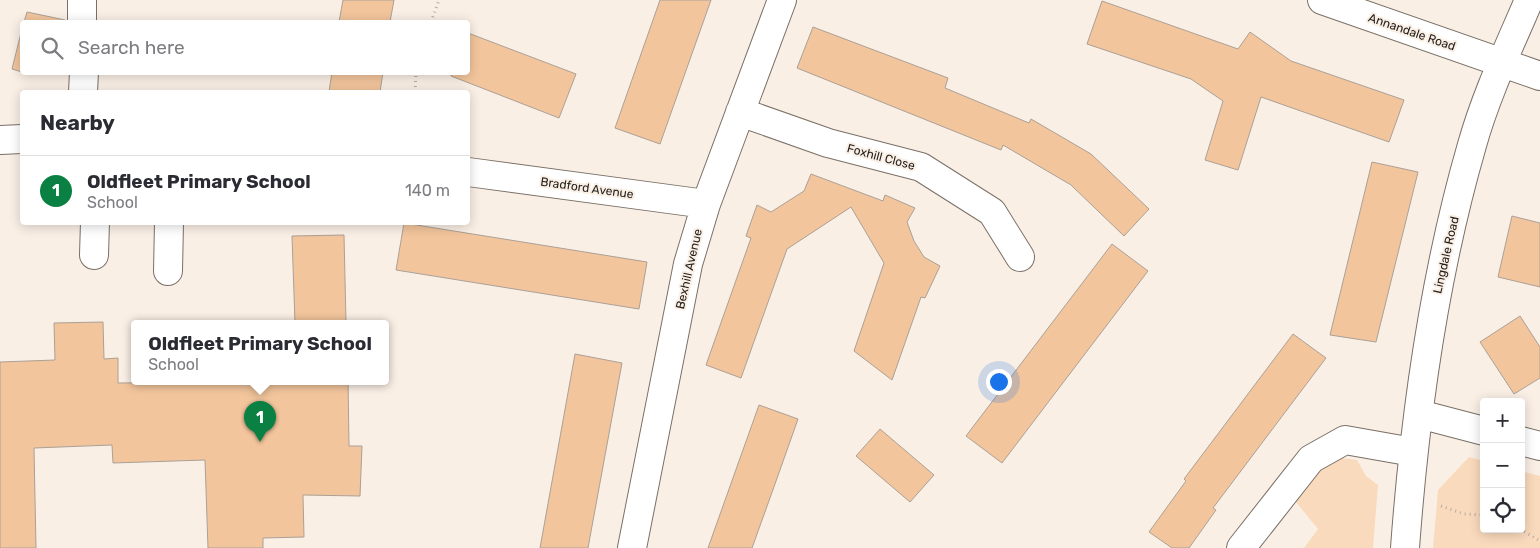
<!DOCTYPE html>
<html lang="en">
<head>
<meta charset="utf-8">
<style>
  :root { --surface:#fff; --page:#f7f7f7; --text:#2b2b33; --muted:#7c7c81; --line:#e1e1e2; --accent:#0b8043 }
  body { margin:0; font-family:Rubik,sans-serif; background:var(--page); color:var(--text) }
  .controls { position:absolute; right:15px; bottom:15px; display:grid; overflow:hidden; border-radius:5px; box-shadow:0 2px 12px #0003 }
  .controls button { width:45px; height:45px; display:grid; place-items:center; padding:0; border:0; border-bottom:1px solid var(--line); background:var(--surface); color:var(--text); font:25px sans-serif }
  .you { position:absolute; left:998px; top:381px; width:18px; height:18px; margin:-12px; border:4px solid #fff; border-radius:50%; background:#1a73e8; box-shadow:0 0 0 8px #1a73e833 }
  .badge { display:grid; place-items:center; width:32px; height:32px; border-radius:50%; background:var(--accent); color:#fff; font-size:16px; font-weight:700 }
  .pin { position:absolute; translate:-50% -41px; filter:drop-shadow(0 1px 2px #0008) }
  .pin::after { content:''; position:absolute; top:26px; width:18px; height:15px; background:inherit; clip-path:polygon(0 0,100% 0,50% 100%) }
  .popup { position:absolute; left:131px; top:320px; width:258px; height:65px; box-sizing:border-box; display:grid; place-content:center; border-radius:5px; background:var(--surface); filter:drop-shadow(0 1px 4px #0005); font-size:16px; white-space:nowrap; color:var(--muted) }
  .popup b { font-size:19px; color:var(--text) }
  .popup::after { content:''; position:absolute; left:50%; top:100%; margin-left:-10px; border:10px solid transparent; border-top-color:var(--surface) }
  .list { margin:0; padding:0; list-style:none }
  h2 { display:flex; justify-content:space-between; align-items:center; height:65px; margin:0; padding:0 20px; font-size:21px }
  h2 small { font-size:16px; font-weight:400; color:var(--muted) }
  .list li { display:grid; grid-template-columns:32px 1fr auto; gap:15px; align-items:center; box-sizing:border-box; height:70px; padding:0 20px; border-top:1px solid var(--line) }
  .list b { display:block; font-size:19px; white-space:nowrap }
  .list p { margin:0; font-size:16px; white-space:nowrap; color:var(--muted) }
  .list em { font-size:16px; font-style:normal; color:var(--muted) }
  .icon { flex:none; width:28px; height:28px; fill:none; stroke:currentColor; stroke-width:2; stroke-linecap:round; stroke-linejoin:round }
  .map { position:relative; flex:none; width:1540px; height:548px; overflow:hidden }
  .search { position:absolute; background:var(--surface); box-shadow:0 2px 12px #0003; left:20px; top:20px; width:450px; height:55px; display:flex; align-items:center; gap:12px; box-sizing:border-box; padding:0 18px; border-radius:5px; color:var(--muted); font-size:19px }
  .panel { position:absolute; background:var(--surface); box-shadow:0 2px 12px #0003; left:20px; top:90px; width:450px; height:135px; border-radius:5px }
  .map>svg:first-child { display:block }
  .green { fill:#fadabd }
  .building { fill:#f2c59c; stroke:#aba097 }
  .lines { fill:none; stroke-linecap:round; stroke-linejoin:round }
  .minor-casing { stroke:#7a7067; stroke-width:30 }
  .path { stroke:#b5ada5; stroke-width:3; stroke-dasharray:1 4; stroke-linecap:butt }
  .minor { stroke:#fff; stroke-width:28 }
  .labels { text-anchor:middle; stroke-width:4; stroke-linejoin:round; paint-order:stroke }
  .street-label { font-size:12px; fill:#24201c; stroke:#faefe5 }
</style>
</head>
<body>
<div class="map">
<svg width="1540" height="548" viewBox="0 0 1540 548">
  <rect width="100%" height="100%" fill="#faefe5"/>
  <path class="green" d="M 1469,457 L 1484,461 L 1484,529 L 1521,529 L 1521,471 L 1540,476 L 1540,548 L 1433,548 L 1438,490 Z
    M 1342,458 L 1357,460 L 1366,476 L 1378,485 L 1373,548 L 1304,548 L 1318,529 L 1291,496 L 1316,470 Z"/>
  <path class="building" d="M 343,0 L 394,0 L 390,22 L 339,22 Z
    M 660,0 L 711,0 L 660,144 L 615,128 Z
    M 1102,1 L 1238,49 L 1250,32 L 1291,61 L 1404,100 L 1389,142 L 1261,97 L 1238,170 L 1205,160 L 1223,101 L 1191,79 L 1087,44 Z
    M 27,12 L 65,20 L 65,22 L 24,22 Z
    M 813,27 L 948,78 L 945,88 L 1029,123 L 1031,119 L 1091,154 L 1149,209 L 1124,236 L 1071,185 L 1003,145 L 1001,150 L 797,68 Z
    M 22,29 L 22,72 L 12,69 Z
    M 468,33 L 576,74 L 559,118 L 451,76 L 452,72 L 468,72 Z
    M 332,72 L 383,72 L 380,92 L 329,92 Z
    M 1372,162 L 1418,172 L 1376,342 L 1330,335 Z
    M 811,174 L 883,201 L 885,195 L 915,208 L 907,222 L 914,241 L 924,257 L 940,266 L 925,298 L 921,297 L 892,380 L 854,351 L 884,263 L 851,207 L 787,249 L 741,378 L 706,365 L 751,238 L 746,236 L 757,205 L 771,212 L 804,191 Z
    M 1512,216 L 1540,223 L 1540,287 L 1498,277 Z
    M 404,223 L 647,262 L 639,309 L 396,270 Z
    M 344,235 L 346,323 L 295,323 L 292,236 Z
    M 1112,244 L 1148,271 L 1002,463 L 966,436 Z
    M 1520,316 L 1540,347 L 1540,378 L 1514,394 L 1480,342 Z
    M 103,322 L 104,359 L 118,358 L 118,383 L 348,381 L 349,446 L 362,446 L 360,496 L 303,495 L 304,537 L 263,538 L 263,548 L 208,548 L 205,460 L 113,463 L 112,445 L 34,448 L 36,548 L 0,548 L 0,362 L 55,360 L 54,323 Z
    M 1293,334 L 1326,358 L 1213,508 L 1216,510 L 1189,548 L 1172,548 L 1149,532 L 1186,481 L 1184,479 Z
    M 575,354 L 622,363 L 597,499 L 588,548 L 540,548 Z
    M 759,405 L 798,419 L 775,484 L 752,548 L 708,548 Z
    M 880,429 L 934,475 L 910,502 L 856,456 Z"/>
  <g class="lines">
    <defs>
      <path id="minor" d="M 82,0 L 82,22
        M 1322,0 L 1540,76
        M 83,92 L 84,72
        M 740,112 L 828,143 L 921,167 L 992,212 L 1020,257
        M 0,140 L 22,139
        M 468,172 L 706,204
        M 94,255 L 95,222
        M 168,271 L 169,222
        M 1419,414 L 1484,431
        M 1521,441 L 1540,446
        M 632,548 L 688,264 L 706,204 L 782,0
        M 1241,548 L 1311,459 L 1345,440 L 1413,452
        M 1405,548 C 1415,412 1434,276 1472,145 C 1486,95 1509,47 1529,0"/>
    </defs>
    <use href="#minor" class="minor-casing"/>
    <path class="path" d="M 431,22 L 439,0
      M 415,92 L 416,72
      M 1441,506 L 1464,514 L 1484,515
      M 1520,529 L 1540,541"/>
    <use href="#minor" class="minor"/>
  </g>
  <g class="labels">
    <g class="street-label">
      <text transform="translate(1412 32) rotate(19)" y="4">Annandale Road</text>
      <text transform="translate(881 157) rotate(15)" y="4">Foxhill Close</text>
      <text transform="translate(587 188) rotate(8)" y="4">Bradford Avenue</text>
      <text transform="translate(1446 255) rotate(-77)" y="4">Lingdale Road</text>
      <text transform="translate(689 269) rotate(-77)" y="4">Bexhill Avenue</text>
    </g>
  </g>
</svg>
<div class="controls">
<button>+</button>
<button>−</button>
<button><svg class="icon" aria-label="locate" viewBox="0 0 24 24"><circle cx="12" cy="12" r="6"/><path d="M12 2v4M12 18v4M2 12h4M18 12h4"/></svg></button>
</div>
<div class="you"></div>
<div class="pin badge" style="left:260px;top:442px">1</div>
<div class="popup"><b>Oldfleet Primary School</b>School</div>
<div class="search"><svg class="icon" aria-label="search" viewBox="0 0 24 24"><circle cx="10" cy="10" r="6"/><path d="M15 15l6 6"/></svg>Search here</div>
<section class="panel">
<h2>Nearby<small></small></h2>
<ul class="list">
<li><span class="badge">1</span><div><b>Oldfleet Primary School</b><p>School</p></div><em>140 m</em></li>
</ul>
</section>
</div>
</body>
</html>
